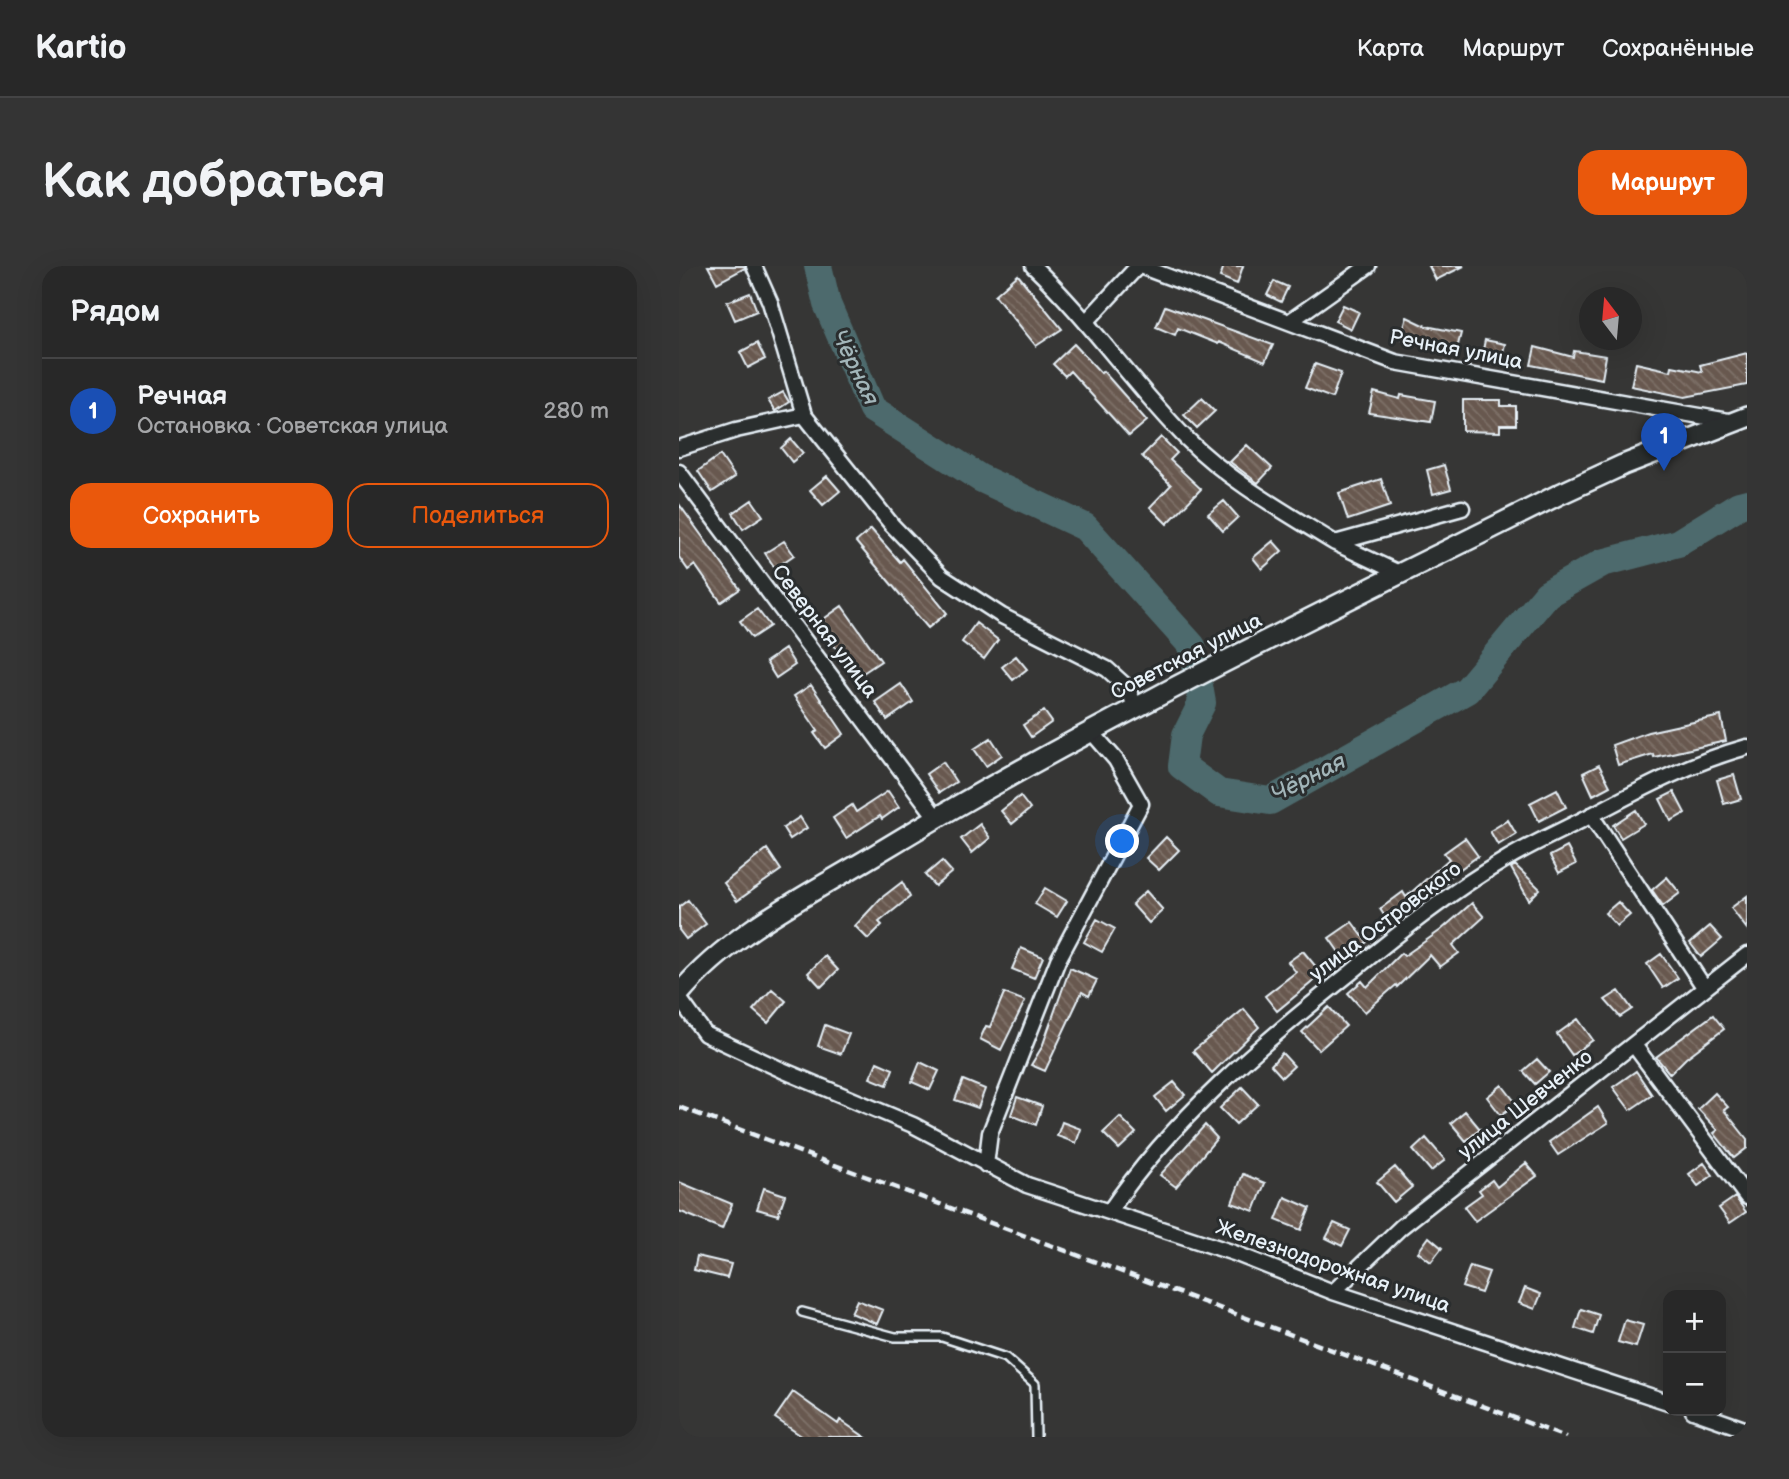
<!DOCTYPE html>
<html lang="ru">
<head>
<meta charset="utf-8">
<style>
  :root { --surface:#282828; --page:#343434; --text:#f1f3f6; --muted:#a5a6a8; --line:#444445; --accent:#ea580c }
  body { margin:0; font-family:"Balsamiq Sans",sans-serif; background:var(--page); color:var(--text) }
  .controls { position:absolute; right:21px; bottom:21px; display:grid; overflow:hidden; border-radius:14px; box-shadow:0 7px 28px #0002 }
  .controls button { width:63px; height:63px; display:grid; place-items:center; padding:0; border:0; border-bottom:2px solid var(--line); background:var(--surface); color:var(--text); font:35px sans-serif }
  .compass { position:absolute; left:900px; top:21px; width:63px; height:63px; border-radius:50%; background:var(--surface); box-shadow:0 7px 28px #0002; rotate:344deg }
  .you { position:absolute; left:444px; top:576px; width:24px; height:24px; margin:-18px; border:5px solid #fff; border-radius:50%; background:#1a73e8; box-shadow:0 0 0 10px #1a73e833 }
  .badge { display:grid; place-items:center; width:46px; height:46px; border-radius:50%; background:var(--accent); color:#fff; font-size:23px; font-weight:700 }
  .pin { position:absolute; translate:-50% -58px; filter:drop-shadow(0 2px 4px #0008) }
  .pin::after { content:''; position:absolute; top:37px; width:24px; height:21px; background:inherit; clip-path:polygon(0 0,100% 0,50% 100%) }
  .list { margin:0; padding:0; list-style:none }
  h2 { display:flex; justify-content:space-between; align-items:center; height:91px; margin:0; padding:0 28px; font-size:30px }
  h2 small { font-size:23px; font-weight:400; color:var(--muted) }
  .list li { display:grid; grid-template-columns:46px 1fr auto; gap:21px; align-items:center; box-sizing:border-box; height:105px; padding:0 28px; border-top:2px solid var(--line) }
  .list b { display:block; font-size:26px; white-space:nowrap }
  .list p { margin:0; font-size:23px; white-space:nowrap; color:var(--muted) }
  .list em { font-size:23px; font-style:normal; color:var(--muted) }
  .actions { display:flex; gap:14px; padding:21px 28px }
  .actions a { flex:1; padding:16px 0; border:2px solid var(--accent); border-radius:21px; text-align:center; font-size:24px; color:var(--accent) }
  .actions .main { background:var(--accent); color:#fff }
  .map { position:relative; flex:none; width:1068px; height:1171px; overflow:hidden; border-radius:21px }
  header { display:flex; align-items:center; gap:42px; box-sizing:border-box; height:98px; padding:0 35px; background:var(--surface); border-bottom:2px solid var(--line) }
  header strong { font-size:33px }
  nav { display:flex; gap:38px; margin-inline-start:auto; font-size:24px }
  .intro { display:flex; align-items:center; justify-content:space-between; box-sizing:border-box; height:168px; padding:0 42px }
  h1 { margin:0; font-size:49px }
  .button { padding:18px 32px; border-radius:21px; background:var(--accent); color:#fff; font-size:24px; font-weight:700 }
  main { display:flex; gap:42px; padding:0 42px }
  aside { flex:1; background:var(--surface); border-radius:21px; box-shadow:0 7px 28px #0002 }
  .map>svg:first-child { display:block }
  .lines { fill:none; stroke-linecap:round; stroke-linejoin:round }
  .river { stroke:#4d6b6d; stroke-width:28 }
  .building { fill:url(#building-back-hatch); stroke:#e8f1f8; stroke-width:2 }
  .lane-casing { stroke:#e8f1f8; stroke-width:12 }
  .street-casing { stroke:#e8f1f8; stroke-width:19 }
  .secondary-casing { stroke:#e8f1f8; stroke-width:24 }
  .lane { stroke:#2a2d2e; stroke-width:7 }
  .street { stroke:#2a2d2e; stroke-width:14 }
  .secondary { stroke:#2a2d2e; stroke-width:19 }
  .rail { stroke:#e8f1f8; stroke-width:4.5; stroke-dasharray:10 5; stroke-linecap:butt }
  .labels { text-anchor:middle; stroke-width:6; stroke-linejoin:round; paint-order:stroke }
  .street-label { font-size:21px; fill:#e8f1f8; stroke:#2a2d2e }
  .water-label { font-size:23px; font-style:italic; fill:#a2b5b9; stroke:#2a2d2e }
</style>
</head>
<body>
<header>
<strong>Kartio</strong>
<nav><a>Карта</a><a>Маршрут</a><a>Сохранённые</a></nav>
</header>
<div class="intro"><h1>Как добраться</h1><a class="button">Маршрут</a></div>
<main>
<aside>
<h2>Рядом<small></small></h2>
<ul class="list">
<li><span class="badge" style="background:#1a4fb4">1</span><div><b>Речная</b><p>Остановка · Советская улица</p></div><em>280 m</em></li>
</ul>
<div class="actions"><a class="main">Сохранить</a><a>Поделиться</a></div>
</aside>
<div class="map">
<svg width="1068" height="1171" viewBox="0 0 1068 1171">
  <defs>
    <pattern id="building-back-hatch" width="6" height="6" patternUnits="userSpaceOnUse" patternTransform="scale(1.75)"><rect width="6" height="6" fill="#68594f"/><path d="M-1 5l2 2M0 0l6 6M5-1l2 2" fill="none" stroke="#7e7169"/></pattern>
  </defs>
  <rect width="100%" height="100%" fill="#363635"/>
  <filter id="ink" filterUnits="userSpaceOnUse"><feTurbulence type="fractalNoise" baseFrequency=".0143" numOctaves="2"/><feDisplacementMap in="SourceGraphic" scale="14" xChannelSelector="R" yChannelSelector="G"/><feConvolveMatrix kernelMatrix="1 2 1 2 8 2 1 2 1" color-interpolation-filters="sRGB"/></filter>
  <g filter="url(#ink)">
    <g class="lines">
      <path class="river" d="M 139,0 L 148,38 L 193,143 L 301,212 L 406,261 L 513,380 L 523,437 L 507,469 L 503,500 L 540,527 L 591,535 L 788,424 L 868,328 L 923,297 L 999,277 L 1060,239 L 1068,237"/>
    </g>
    <path class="building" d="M 29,0 L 66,0 L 66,2 L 38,17 Z
      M 545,0 L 564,0 L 558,18 L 541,11 Z
      M 750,0 L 785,0 L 757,14 Z
      M 339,9 L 383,63 L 357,80 L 316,29 Z
      M 595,15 L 609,21 L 602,36 L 588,29 Z
      M 71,27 L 78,45 L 56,54 L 48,36 Z
      M 664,39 L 680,46 L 672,63 L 656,55 Z
      M 486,40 L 594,79 L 586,96 L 540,76 L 539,78 L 499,62 L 496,69 L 477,61 Z
      M 728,51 L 747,60 L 782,67 L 776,91 L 722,72 Z
      M 806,74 L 826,78 L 821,98 L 802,94 Z
      M 78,77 L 86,93 L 69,102 L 61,86 Z
      M 395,78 L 422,107 L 424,105 L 468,155 L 450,170 L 391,105 L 386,110 L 374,98 Z
      M 856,81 L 894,91 L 895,85 L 927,90 L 923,113 L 852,99 Z
      M 1068,87 L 1068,119 L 1006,131 L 952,120 L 957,97 L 992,105 L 993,100 L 1023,106 L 1021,99 Z
      M 636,98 L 662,107 L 653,132 L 626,122 Z
      M 104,126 L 110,136 L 96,145 L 89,134 Z
      M 695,126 L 721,133 L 722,129 L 756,135 L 752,156 L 690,147 Z
      M 523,132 L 536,145 L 518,162 L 505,149 Z
      M 784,134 L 822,134 L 822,140 L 837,140 L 837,159 L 821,159 L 821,166 L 784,165 Z
      M 482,171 L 498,187 L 491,194 L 522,223 L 488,258 L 471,241 L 492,219 L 463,190 Z
      M 112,173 L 124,187 L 113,196 L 102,182 Z
      M 568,179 L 593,202 L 579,217 L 551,196 Z
      M 41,189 L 56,211 L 33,226 L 19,205 Z
      M 765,199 L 772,223 L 754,228 L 748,204 Z
      M 148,210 L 161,225 L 144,239 L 131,224 Z
      M 702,213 L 711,240 L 669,254 L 660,227 Z
      M 73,234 L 84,250 L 64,263 L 54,247 Z
      M 545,235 L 559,251 L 544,265 L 529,248 Z
      M 0,238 L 61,323 L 42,336 L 16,299 L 9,304 L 0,291 Z
      M 192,263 L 221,296 L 224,293 L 268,347 L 249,362 L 177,276 Z
      M 105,275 L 115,289 L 96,302 L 86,287 Z
      M 594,275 L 603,285 L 583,303 L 574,292 Z
      M 163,340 L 202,395 L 178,411 L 139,357 Z
      M 78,343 L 91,360 L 73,372 L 61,355 Z
      M 297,357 L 319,374 L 305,393 L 283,376 Z
      M 106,383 L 116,399 L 97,412 L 87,396 Z
      M 337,390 L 348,403 L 334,414 L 323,401 Z
      M 222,418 L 234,436 L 208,454 L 196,436 Z
      M 132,419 L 165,468 L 146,482 L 135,467 L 139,465 L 115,430 Z
      M 365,445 L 373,456 L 352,471 L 344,459 Z
      M 1042,450 L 1047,475 L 975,491 L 974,488 L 939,499 L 933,479 L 969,466 Z
      M 312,472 L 323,489 L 307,500 L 295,483 Z
      M 264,496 L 277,516 L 260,527 L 247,508 Z
      M 920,499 L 931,520 L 914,529 L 904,507 Z
      M 1055,509 L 1062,533 L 1045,538 L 1038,514 Z
      M 878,523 L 887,541 L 860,555 L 851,537 Z
      M 209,525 L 220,541 L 203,553 L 201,550 L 167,572 L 154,552 L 173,539 L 177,546 Z
      M 995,526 L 1006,547 L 992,555 L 981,533 Z
      M 341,530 L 351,543 L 333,558 L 322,545 Z
      M 957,544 L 965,558 L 942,572 L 934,559 Z
      M 121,551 L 128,562 L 111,573 L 104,562 Z
      M 829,554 L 837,568 L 819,579 L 811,565 Z
      M 301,558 L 311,572 L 293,587 L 282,573 Z
      M 487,571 L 500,584 L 480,604 L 467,592 Z
      M 786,572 L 799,590 L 765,615 L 768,617 L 753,630 L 711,658 L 701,643 L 724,626 L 727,631 L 770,593 L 765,587 Z
      M 888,581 L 897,598 L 880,607 L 871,590 Z
      M 88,583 L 102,604 L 58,635 L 45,617 Z
      M 263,595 L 273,606 L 256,620 L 246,609 Z
      M 836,599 L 861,623 L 850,634 L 832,602 Z
      M 988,611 L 1001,627 L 984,640 L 973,624 Z
      M 223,616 L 231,631 L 200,656 L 203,659 L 189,673 L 176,660 L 201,633 Z
      M 366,622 L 388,635 L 378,651 L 356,638 Z
      M 467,625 L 484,644 L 470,657 L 453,638 Z
      M 1068,630 L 1068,663 L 1052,642 Z
      M 9,634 L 27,658 L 7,673 L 0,664 L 0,641 Z
      M 939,636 L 951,649 L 938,660 L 926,647 Z
      M 793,637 L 805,651 L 774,679 L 780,687 L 761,701 L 751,689 L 718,721 L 717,719 L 686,746 L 669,727 L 683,715 L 688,721 L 722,687 L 725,690 L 762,664 Z
      M 418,653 L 436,663 L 423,686 L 405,676 Z
      M 673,656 L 688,676 L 665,693 L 650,672 Z
      M 1031,660 L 1043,673 L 1022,691 L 1011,677 Z
      M 342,682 L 364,691 L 355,712 L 333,703 Z
      M 624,685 L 643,708 L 598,745 L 586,730 L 617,706 L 609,696 Z
      M 982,688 L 999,712 L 984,722 L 968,698 Z
      M 146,690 L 159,704 L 142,721 L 129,707 Z
      M 391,702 L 418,714 L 410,730 L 403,726 L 366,805 L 352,799 L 363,781 Z
      M 93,723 L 107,735 L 89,757 L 74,744 Z
      M 940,725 L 953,743 L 941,751 L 926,734 Z
      M 325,727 L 346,735 L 322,784 L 301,773 L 307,760 L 311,761 Z
      M 650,741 L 667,760 L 640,784 L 623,766 Z
      M 565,743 L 580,761 L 533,807 L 514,785 Z
      M 1034,749 L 1045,763 L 1007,792 L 991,808 L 977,791 Z
      M 899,753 L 914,774 L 893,789 L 878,768 Z
      M 146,759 L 170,768 L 162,788 L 139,780 Z
      M 603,787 L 615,800 L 603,811 L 592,799 Z
      M 858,793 L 870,806 L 856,818 L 844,805 Z
      M 198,796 L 214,803 L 208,819 L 191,812 Z
      M 241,796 L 260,805 L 251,824 L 233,816 Z
      M 957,805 L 973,829 L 951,844 L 934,821 Z
      M 284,814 L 306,823 L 299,842 L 276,834 Z
      M 495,816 L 506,829 L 487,845 L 476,831 Z
      M 823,819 L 837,837 L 822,849 L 808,831 Z
      M 563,821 L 579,838 L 557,858 L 541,842 Z
      M 1036,827 L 1049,841 L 1045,844 L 1068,873 L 1068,882 L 1055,892 L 1035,867 L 1039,864 L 1019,843 Z
      M 338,831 L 363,840 L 357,859 L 332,849 Z
      M 919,841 L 929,857 L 879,889 L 870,876 Z
      M 786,845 L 801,863 L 787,875 L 772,857 Z
      M 441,851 L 457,867 L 440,883 L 424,867 Z
      M 383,856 L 402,863 L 397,877 L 378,870 Z
      M 526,859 L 538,872 L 497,921 L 481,909 Z
      M 747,872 L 766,894 L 752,905 L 734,884 Z
      M 847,897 L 858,910 L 796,955 L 785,941 L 803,928 L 800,924 L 813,914 L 818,921 Z
      M 1025,897 L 1034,909 L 1019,920 L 1010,908 Z
      M 716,901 L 733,921 L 715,936 L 698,916 Z
      M 564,908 L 586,917 L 575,945 L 553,937 Z
      M 0,916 L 53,938 L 43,963 L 0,945 Z
      M 85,922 L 106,929 L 99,949 L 78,943 Z
      M 606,931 L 631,942 L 622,964 L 597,954 Z
      M 1056,931 L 1067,946 L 1051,957 L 1040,942 Z
      M 655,957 L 671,964 L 663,980 L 647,972 Z
      M 750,971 L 763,982 L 752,996 L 739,986 Z
      M 18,990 L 52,998 L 48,1012 L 15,1004 Z
      M 791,1000 L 810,1006 L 802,1027 L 783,1021 Z
      M 846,1022 L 862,1028 L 856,1043 L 840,1037 Z
      M 178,1034 L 204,1044 L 198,1058 L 172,1047 Z
      M 902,1043 L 920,1049 L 914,1068 L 896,1062 Z
      M 946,1054 L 964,1059 L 957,1081 L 939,1076 Z
      M 114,1126 L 159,1158 L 161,1154 L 186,1171 L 124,1171 L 96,1152 Z"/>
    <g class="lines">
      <defs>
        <path id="lane" d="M 123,1046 L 216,1071 L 263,1071 L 327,1092 L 356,1118 L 357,1171"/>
        <path id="street" d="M 75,0 L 91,36 L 125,149 L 213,259 L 263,311 L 323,350 L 428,403 L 448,421 L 457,442
          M 354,0 C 410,53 453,117 507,172 C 550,215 606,246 656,277
          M 461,0 L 716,96 L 1055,156
          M 407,56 L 459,0
          M 610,56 L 689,0
          M 0,182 L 57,164 L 125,149
          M 0,206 L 257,551
          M 720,307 L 656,277 L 783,242
          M 912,549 L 1025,721
          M 0,732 L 26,768 L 103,804 L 234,859 L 348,919 L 555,987 L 654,1026 L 989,1136
          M 955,779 L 1068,931
          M 307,899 L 311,867 L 379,694 L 462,538 L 437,494 L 411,464
          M 430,946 C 494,852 582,778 670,708 C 719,668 769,627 824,595 C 852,578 884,564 913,549 C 964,522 1013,496 1068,481
          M 654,1026 L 722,961 L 1068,689
          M 1014,1145 L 1068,1164"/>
        <path id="secondary" d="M 0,728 C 53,665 133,627 202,585 C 421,452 652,343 881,228 L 944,199 L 1068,151"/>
      </defs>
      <use href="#lane" class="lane-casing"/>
      <use href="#street" class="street-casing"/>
      <use href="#secondary" class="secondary-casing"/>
      <use href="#lane" class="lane"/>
      <use href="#street" class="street"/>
      <use href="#secondary" class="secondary"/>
      <path class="rail" d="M 0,841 L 887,1171"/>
    </g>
  </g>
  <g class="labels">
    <g class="street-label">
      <text transform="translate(777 83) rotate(11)" y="7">Речная улица</text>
      <text transform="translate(146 365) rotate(53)" y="7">Северная улица</text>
      <text transform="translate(507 390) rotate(-27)" y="7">Советская улица</text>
      <text transform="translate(706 655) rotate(-37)" y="7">улица Островского</text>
      <text transform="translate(846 838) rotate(-38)" y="7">улица Шевченко</text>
      <text transform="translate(654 1000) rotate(19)" y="7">Железнодорожная улица</text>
    </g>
    <g class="water-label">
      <text transform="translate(177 101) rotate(64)" y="8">Чёрная</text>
      <text transform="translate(629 511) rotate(-27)" y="8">Чёрная</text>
    </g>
  </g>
</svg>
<div class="controls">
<button>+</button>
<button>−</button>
</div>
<svg class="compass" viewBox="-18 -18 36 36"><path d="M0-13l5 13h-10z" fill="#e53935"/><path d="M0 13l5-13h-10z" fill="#a5a6a8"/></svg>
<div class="you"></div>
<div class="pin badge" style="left:985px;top:205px;background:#1a4fb4">1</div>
</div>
</main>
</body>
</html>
